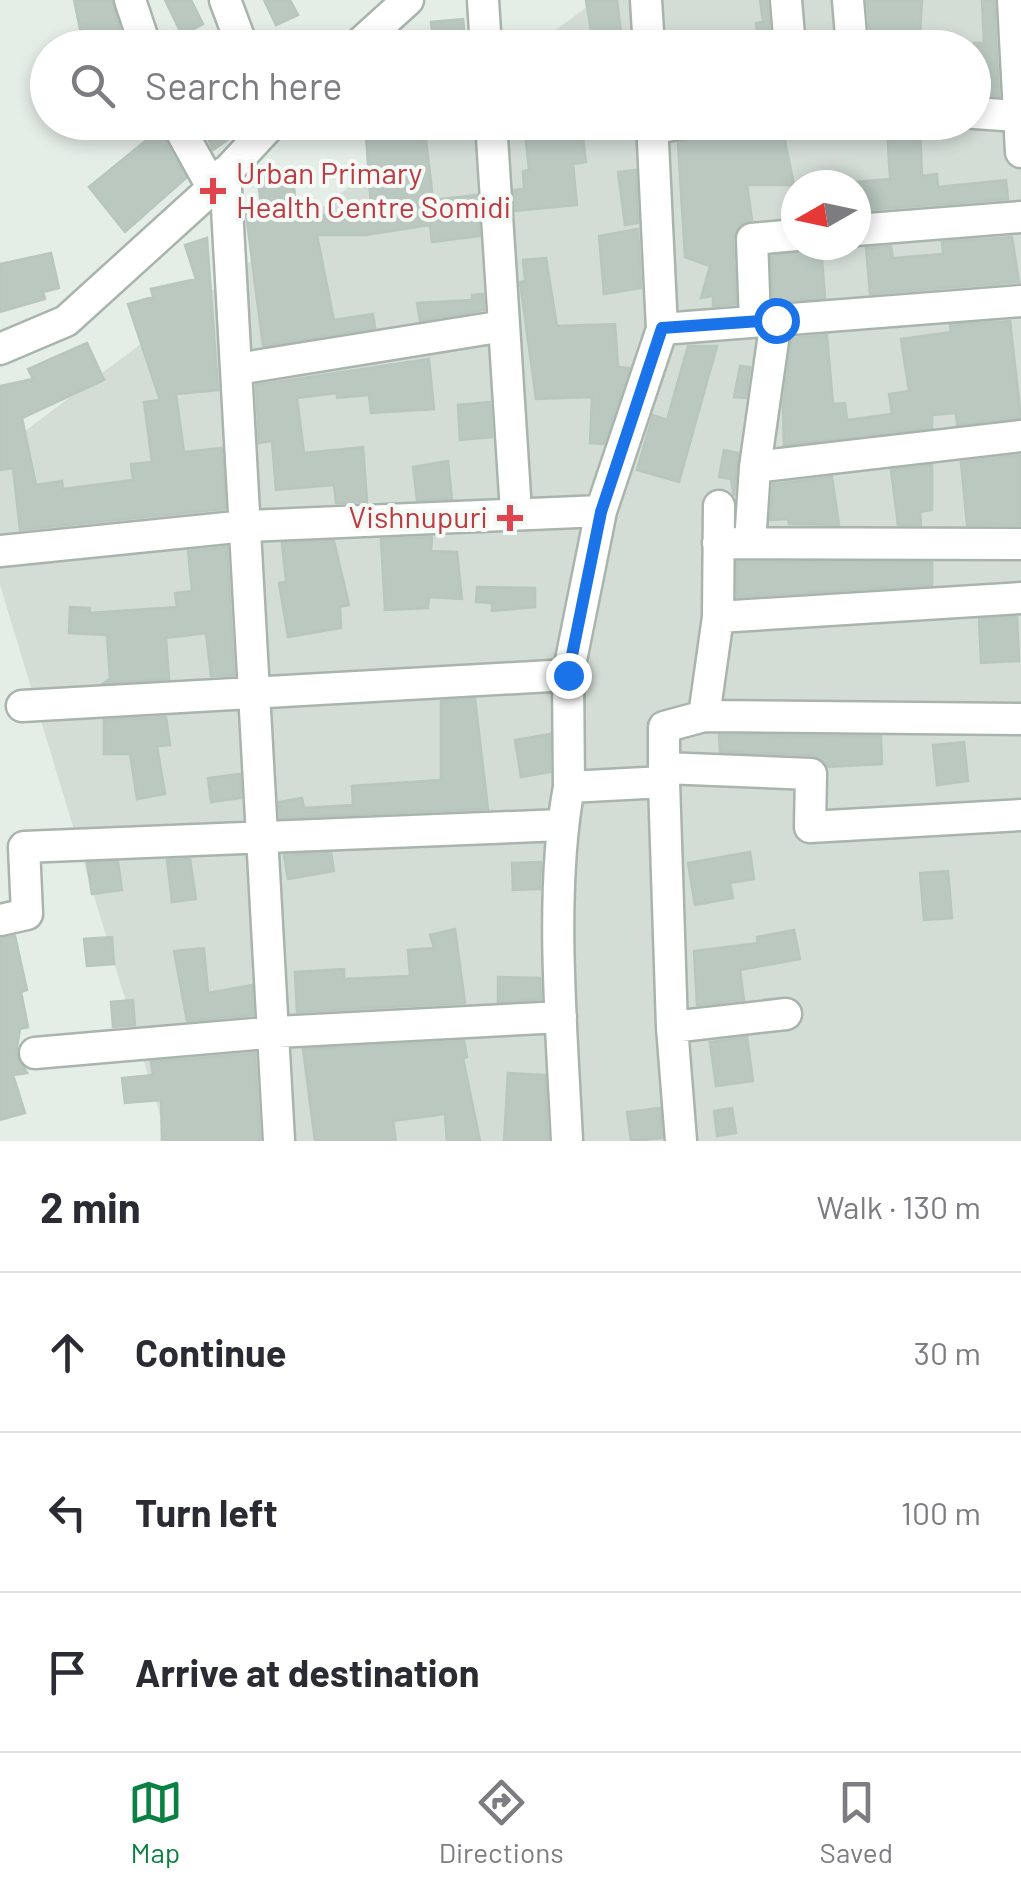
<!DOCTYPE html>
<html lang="en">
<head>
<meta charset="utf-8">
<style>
  :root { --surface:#fff; --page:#f2f2f3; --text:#2b2b33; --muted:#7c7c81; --line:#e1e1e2; --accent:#0b8043 }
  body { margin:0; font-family:Barlow,sans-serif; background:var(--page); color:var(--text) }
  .compass { position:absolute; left:781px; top:170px; width:90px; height:90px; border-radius:50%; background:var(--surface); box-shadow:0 5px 15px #0003; rotate:261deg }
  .stop { position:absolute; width:30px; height:30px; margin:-22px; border:8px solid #1a73e8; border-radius:50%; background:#fff }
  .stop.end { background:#1a73e8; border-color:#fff; box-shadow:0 2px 10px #0008 }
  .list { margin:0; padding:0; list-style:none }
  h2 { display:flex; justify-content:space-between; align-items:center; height:130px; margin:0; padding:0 40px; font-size:42px }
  h2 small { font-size:32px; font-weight:400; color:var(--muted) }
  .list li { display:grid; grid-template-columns:65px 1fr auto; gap:30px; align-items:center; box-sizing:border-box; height:160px; padding:0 40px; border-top:2px solid var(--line) }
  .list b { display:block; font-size:38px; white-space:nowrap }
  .list em { font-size:32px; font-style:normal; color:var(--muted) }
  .icon { flex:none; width:55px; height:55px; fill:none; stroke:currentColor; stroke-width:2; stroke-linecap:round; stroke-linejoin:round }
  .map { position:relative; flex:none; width:1021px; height:1141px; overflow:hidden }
  .search { position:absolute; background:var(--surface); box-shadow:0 5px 15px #0003; left:30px; right:30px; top:30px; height:110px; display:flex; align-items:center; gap:25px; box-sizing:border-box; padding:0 35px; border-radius:55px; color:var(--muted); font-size:38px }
  .sheet { height:610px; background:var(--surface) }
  nav { display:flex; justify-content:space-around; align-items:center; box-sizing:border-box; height:140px; border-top:2px solid var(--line); background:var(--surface); font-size:28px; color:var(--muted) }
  nav a { display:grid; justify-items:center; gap:5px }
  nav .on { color:var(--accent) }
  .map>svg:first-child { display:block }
  .built { fill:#d3ddd6; fill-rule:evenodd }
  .building { fill:#bac8c0; stroke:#b8c6bd; stroke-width:2.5 }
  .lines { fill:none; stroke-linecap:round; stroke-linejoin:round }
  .minor-casing { stroke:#a8b5ad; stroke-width:35 }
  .minor { stroke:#fff; stroke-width:30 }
  .route { stroke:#1a73e8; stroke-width:12 }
  .health-dot { fill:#e0444e; stroke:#f5faf6; stroke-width:4 }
  .labels { text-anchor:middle; stroke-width:8; stroke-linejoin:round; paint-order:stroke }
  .health-label { font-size:30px; fill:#be3a42; stroke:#f5faf6; text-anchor:start }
</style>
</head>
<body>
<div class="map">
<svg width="1021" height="1141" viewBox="0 0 1021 1141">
  <rect width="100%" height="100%" fill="#e5ede7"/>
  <path class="built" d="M 596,0 L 1021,0 L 1021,1141 L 168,1141 L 0,585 L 0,450 L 434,123 L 974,122 L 974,48 L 533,47 ZM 796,185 L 856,185 L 856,245 L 796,245 Z"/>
  <path class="building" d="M 74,0 L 112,0 L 125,48 L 84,48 Z
    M 165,0 L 191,0 L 203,24 L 182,35 Z
    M 264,0 L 290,0 L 298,15 L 276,25 Z
    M 586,0 L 617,0 L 622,40 L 593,44 Z
    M 760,0 L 767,0 L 771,48 L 759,48 L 756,23 L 763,22 Z
    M 867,0 L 922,0 L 920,36 L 870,33 Z
    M 982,0 L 994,0 L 999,96 L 974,94 L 974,43 L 984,43 Z
    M 463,19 L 466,48 L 434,48 L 431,22 Z
    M 200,122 L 218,122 L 229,139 L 213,150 Z
    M 365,122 L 424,122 L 433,200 L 477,195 L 480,236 L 432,242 L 430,225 L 365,235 L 317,235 L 334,320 L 373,314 L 375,328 L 263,346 L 246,214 L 262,212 L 257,173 L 292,169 L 297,215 L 366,215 L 365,207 L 371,206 Z
    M 581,122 L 586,162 L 573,164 L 577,205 L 515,211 L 514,190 L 524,189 L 523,171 L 529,170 L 524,124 Z
    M 754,122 L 781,122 L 794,185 L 747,185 L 752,220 L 741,224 L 733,239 L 736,304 L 713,306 L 713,296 L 701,298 L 710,266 L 685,257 L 678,143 L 698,137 L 704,128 Z
    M 920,125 L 922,176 L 937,174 L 938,187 L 1006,180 L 1008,199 L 856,211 L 856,182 L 890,179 L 887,127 Z
    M 159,130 L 186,178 L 125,232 L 89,187 Z
    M 636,170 L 638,223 L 625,225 L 618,172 Z
    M 638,229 L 641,288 L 604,294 L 599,236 Z
    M 1012,237 L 1019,282 L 870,294 L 866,248 L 891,246 L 893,258 L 943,254 L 942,242 Z
    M 207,238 L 218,390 L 176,394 L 184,452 L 222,448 L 225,509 L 20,530 L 13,468 L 0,470 L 0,386 L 33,379 L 28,369 L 87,343 L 104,380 L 22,418 L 36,485 L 62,481 L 63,489 L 133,480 L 131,464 L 152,462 L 144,402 L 160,400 L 128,304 L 153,297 L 151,289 L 196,279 L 185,245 Z
    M 821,246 L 825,298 L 773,302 L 771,256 Z
    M 51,253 L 59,288 L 43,292 L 45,299 L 0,312 L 0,264 Z
    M 546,258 L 557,326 L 615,324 L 618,367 L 629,368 L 604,444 L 590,443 L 592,397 L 536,399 L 520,282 L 525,281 L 523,260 Z
    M 483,294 L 484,310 L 420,321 L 417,303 L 472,300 L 472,295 Z
    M 1010,321 L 1021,418 L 957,425 L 956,413 L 932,415 L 932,428 L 784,445 L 783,405 L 792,338 L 827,335 L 833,404 L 845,403 L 847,420 L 892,414 L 889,394 L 909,391 L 901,339 L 951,332 L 950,325 Z
    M 688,346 L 717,346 L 679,482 L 637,470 L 653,415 L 667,420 Z
    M 429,359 L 434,409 L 371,413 L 369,395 L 337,398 L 337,393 L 297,398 L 304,453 L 363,447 L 367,502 L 336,503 L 334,485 L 276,490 L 272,441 L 259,443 L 256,385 Z
    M 740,366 L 750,367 L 746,398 L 734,397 Z
    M 490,402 L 492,437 L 460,440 L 458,405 Z
    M 724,450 L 738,453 L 734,496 L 731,479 L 719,477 Z
    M 1021,455 L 1021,525 L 967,525 L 961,462 Z
    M 448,461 L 452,499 L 417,500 L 413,467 Z
    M 932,465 L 932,510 L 920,512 L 921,525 L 898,525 L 891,470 Z
    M 832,477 L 839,525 L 789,524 L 788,519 L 770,520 L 773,484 Z
    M 432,537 L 431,551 L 457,552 L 462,599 L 429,597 L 428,608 L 385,610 L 381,539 Z
    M 334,541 L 349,605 L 340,607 L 341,628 L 288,637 L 279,583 L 286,582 L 282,543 Z
    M 227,547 L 234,675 L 211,676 L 206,633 L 166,638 L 169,679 L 104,683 L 110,679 L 107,635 L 69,633 L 70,607 L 90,608 L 89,613 L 177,607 L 175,593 L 192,591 L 188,551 Z
    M 737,562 L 932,562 L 932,585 L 737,597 Z
    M 477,587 L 535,588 L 535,607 L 492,611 L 492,603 L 476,602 Z
    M 1017,617 L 1019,661 L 981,663 L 979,619 Z
    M 475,699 L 488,809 L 280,818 L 279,802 L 302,798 L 304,808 L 353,805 L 352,786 L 441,780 L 441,701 Z
    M 166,717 L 170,745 L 157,746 L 165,794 L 137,799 L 130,754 L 104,754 L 104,720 Z
    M 550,734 L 550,772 L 521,777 L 515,740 Z
    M 719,735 L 881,736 L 882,764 L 828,767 L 812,755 L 720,752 Z
    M 964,742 L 968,781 L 937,785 L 933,745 Z
    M 240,774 L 241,798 L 211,802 L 208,778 Z
    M 750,852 L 754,879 L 730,883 L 733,898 L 695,905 L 688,863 Z
    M 331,853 L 334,871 L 288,879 L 284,855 Z
    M 190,859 L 196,899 L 172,902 L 167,860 Z
    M 118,862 L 122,890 L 92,894 L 87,863 Z
    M 541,862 L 540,889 L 513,890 L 512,863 Z
    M 948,871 L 952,918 L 924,920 L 920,873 Z
    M 455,929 L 465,1003 L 297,1012 L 295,972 L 344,969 L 344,979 L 410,976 L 408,950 L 434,948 L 430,935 Z
    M 794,930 L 800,959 L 740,970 L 744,1000 L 697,1005 L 694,951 L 758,943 L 757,937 Z
    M 15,936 L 27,990 L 21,992 L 28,1027 L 20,1029 L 16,1054 L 27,1073 L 13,1075 L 25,1113 L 0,1120 L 0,938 Z
    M 112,937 L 114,964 L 87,966 L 84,939 Z
    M 204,948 L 208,993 L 252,985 L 253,1015 L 187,1021 L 174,951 Z
    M 498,977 L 540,978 L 541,999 L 498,1002 Z
    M 133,1000 L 135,1025 L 113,1027 L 111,1002 Z
    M 747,1037 L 753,1081 L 716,1086 L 710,1042 Z
    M 464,1041 L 467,1057 L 463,1058 L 480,1141 L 447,1141 L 445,1114 L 393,1121 L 396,1141 L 315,1141 L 303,1049 Z
    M 255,1053 L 260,1141 L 162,1141 L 161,1100 L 125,1103 L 122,1078 L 153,1075 L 151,1062 Z
    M 508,1073 L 545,1075 L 548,1141 L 504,1141 Z
    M 660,1108 L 662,1138 L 631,1141 L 627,1112 Z
    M 732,1108 L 736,1133 L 717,1136 L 714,1111 Z"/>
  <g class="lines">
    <defs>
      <path id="minor" d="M 130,0 L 146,48
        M 225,0 L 243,48
        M 483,0 L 486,48
        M 646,0 L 649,48
        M 786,0 L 790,48
        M 848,0 L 852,48
        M 1013,0 L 1021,152
        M 355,48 L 408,0
        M 974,113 L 1019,116
        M 176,122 L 212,187
        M 491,122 L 516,512
        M 652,129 L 686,122
        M 225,172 L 279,1141
        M 856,230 L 1021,217
        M 755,321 L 752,239 L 796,235
        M 662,329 L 1021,301
        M 0,349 L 66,321 L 207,193 L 273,122
        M 237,369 L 504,326
        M 755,467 L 1021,436
        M 718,543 L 1021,544
        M 750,543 L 755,467 L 776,320
        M 0,551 L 246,526 L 601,511
        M 718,617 L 719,506
        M 22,706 L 568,675
        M 704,716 L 718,617 L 1021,598
        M 664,768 L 811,774 L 810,827 L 1021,815
        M 664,782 L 664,727 L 704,716 L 1021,719
        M 569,787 L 568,675 L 601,511 L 662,329 L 652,122
        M 0,920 L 27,914 L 24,847 L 562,825
        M 672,1027 L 786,1014
        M 35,1053 L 277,1032 L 561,1017
        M 567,1141 C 562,1033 549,892 569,787 L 664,782 L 672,1027 L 681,1141"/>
    </defs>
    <use href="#minor" class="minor-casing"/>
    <use href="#minor" class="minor"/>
  </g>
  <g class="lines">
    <path class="route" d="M 568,675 L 601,512 L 662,328 L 776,320"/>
  </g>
  <g class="health-dot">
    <path d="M208 176h10v10h10v10h-10v10h-10v-10h-10v-10h10z"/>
    <path d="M505 503h10v10h10v10h-10v10h-10v-10h-10v-10h10z"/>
  </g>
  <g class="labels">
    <g class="health-label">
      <text x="236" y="184">Urban Primary<tspan x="236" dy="34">Health Centre Somidi</tspan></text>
      <text x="488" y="528" text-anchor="end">Vishnupuri</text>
    </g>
  </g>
</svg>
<svg class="compass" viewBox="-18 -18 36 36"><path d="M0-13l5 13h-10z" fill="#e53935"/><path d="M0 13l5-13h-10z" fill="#7c7c81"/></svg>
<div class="stop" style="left:776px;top:320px"></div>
<div class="stop end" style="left:568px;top:675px"></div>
<div class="search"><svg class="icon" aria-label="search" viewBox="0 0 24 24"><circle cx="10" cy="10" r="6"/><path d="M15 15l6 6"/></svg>Search here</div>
</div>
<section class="sheet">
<h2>2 min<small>Walk · 130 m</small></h2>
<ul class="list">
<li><svg class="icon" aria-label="ahead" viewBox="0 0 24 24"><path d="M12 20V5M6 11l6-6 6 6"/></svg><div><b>Continue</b></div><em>30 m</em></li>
<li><svg class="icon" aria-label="left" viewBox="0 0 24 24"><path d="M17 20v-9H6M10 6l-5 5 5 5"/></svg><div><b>Turn left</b></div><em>100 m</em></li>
<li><svg class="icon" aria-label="arrive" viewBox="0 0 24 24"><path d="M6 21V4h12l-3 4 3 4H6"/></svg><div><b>Arrive at destination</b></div></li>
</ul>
</section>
<nav>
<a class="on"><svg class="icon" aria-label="map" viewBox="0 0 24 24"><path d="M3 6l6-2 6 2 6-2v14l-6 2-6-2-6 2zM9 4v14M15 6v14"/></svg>Map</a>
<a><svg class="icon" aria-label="directions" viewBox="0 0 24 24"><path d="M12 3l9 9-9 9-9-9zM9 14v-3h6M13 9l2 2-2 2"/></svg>Directions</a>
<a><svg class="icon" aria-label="saved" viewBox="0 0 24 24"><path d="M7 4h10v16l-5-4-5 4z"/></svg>Saved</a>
</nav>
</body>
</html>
